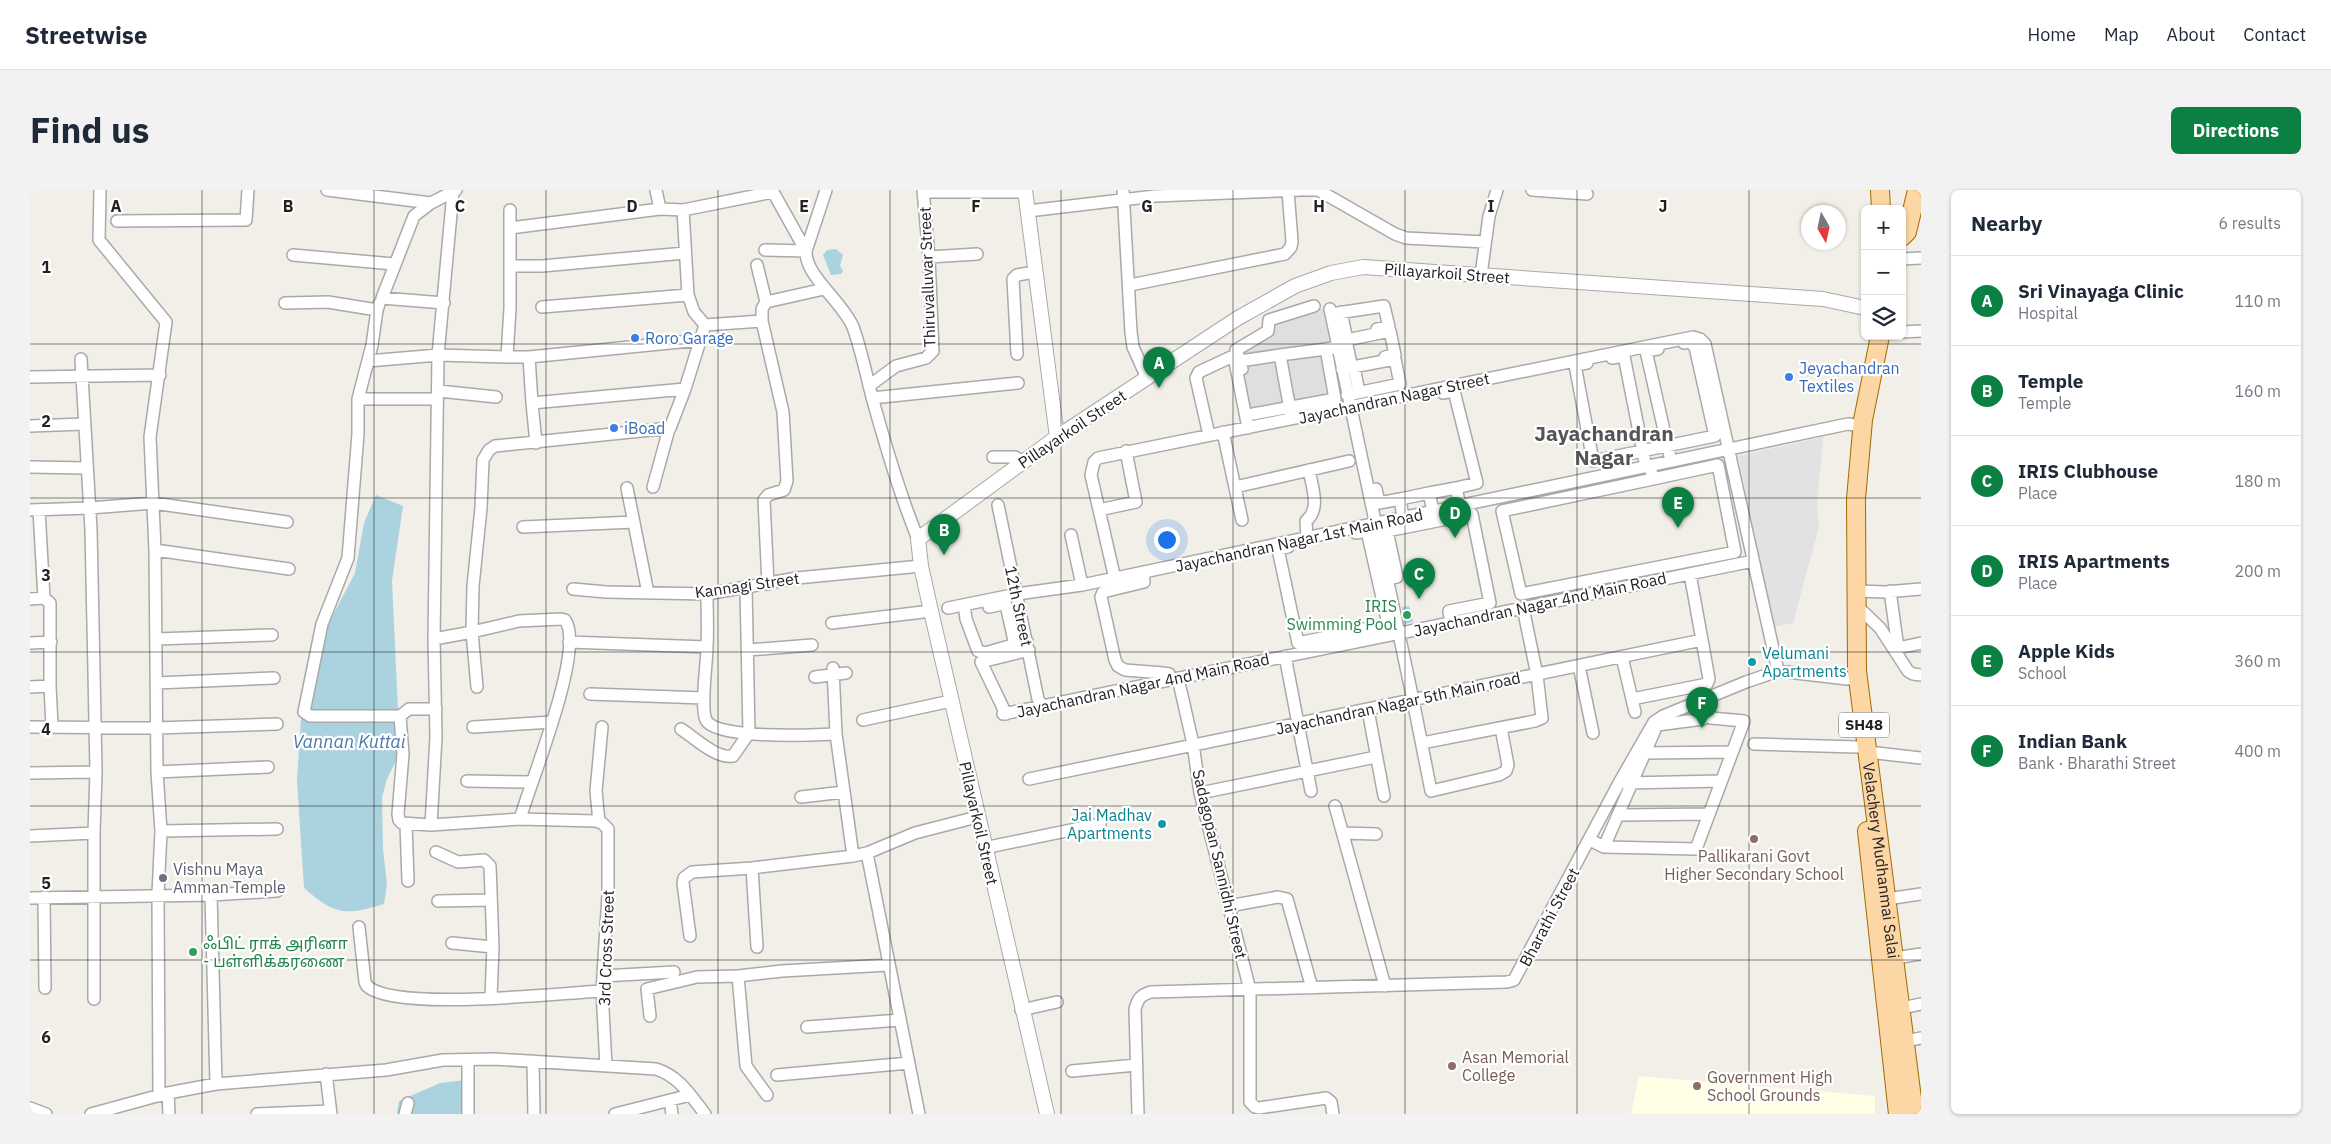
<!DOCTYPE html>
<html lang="en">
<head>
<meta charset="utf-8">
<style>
  :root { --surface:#fff; --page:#f2f2f3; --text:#1f2937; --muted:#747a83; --line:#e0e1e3; --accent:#0b8043 }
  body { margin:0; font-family:"IBM Plex Sans","Noto Sans Tamil",sans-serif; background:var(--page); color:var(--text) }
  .controls { position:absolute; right:15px; top:15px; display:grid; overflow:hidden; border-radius:8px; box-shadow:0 1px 4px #0004 }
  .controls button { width:45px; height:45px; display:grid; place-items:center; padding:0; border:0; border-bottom:1px solid var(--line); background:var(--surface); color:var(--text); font:25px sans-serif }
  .compass { position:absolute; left:1771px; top:15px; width:45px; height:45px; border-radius:50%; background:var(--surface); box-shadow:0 1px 4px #0004; rotate:171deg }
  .you { position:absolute; left:1136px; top:349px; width:18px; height:18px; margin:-12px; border:4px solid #fff; border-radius:50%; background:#1a73e8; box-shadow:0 0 0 8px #1a73e833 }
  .badge { display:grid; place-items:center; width:32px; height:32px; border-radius:50%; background:var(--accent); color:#fff; font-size:16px; font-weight:700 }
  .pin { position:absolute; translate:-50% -41px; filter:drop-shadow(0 1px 2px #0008) }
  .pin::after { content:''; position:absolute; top:26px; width:18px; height:15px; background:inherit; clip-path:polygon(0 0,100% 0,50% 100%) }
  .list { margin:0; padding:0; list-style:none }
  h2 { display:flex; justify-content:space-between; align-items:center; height:65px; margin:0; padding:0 20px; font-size:21px }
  h2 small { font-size:16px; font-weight:400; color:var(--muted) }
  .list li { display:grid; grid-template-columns:32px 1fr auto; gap:15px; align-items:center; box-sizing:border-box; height:90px; padding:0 20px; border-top:1px solid var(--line) }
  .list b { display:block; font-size:19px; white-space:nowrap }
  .list p { margin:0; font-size:16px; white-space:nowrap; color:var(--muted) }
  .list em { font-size:16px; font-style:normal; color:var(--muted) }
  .icon { flex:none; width:28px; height:28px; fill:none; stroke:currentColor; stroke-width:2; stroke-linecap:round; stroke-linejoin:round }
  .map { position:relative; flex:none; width:1891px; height:924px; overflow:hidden; border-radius:8px }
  header { display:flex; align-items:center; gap:30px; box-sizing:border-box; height:70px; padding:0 25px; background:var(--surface); border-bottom:1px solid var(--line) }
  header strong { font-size:24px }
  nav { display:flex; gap:28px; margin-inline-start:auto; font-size:18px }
  .intro { display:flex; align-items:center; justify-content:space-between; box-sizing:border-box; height:120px; padding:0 30px }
  h1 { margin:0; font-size:35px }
  .button { padding:12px 22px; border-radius:8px; background:var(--accent); color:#fff; font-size:18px; font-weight:700 }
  main { display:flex; gap:30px; padding:0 30px }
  aside { flex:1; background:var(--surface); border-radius:8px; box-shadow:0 1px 4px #0004 }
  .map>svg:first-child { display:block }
  .residential { fill:#e0dfdf }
  .education { fill:#ffffe5 }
  .parking { fill:#e2e2e2 }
  .water { fill:#aad3df }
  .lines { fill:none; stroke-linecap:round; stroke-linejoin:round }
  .minor-casing { stroke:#a9a9a9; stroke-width:14 }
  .tertiary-casing { stroke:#a9a9a9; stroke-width:16 }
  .primary-casing { stroke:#a06b00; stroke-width:20 }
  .minor { stroke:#fff; stroke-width:11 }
  .tertiary { stroke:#fff; stroke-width:14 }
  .primary { stroke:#fcd6a4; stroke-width:18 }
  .grid { fill:none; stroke:#222; stroke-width:1; stroke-opacity:0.55 }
  .shop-dot { fill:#3f7fe0; stroke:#fff; stroke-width:2 }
  .leisure-dot { fill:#2e9e5b; stroke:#fff; stroke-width:2 }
  .culture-dot { fill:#0f9aa8; stroke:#fff; stroke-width:2 }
  .education-dot { fill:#8d6e63; stroke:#fff; stroke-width:2 }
  .worship-dot { fill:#6b7280; stroke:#fff; stroke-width:2 }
  .labels { text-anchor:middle; stroke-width:4.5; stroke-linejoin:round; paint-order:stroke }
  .shield { fill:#fff; stroke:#646464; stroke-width:1 }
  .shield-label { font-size:15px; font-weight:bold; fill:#222 }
  .street-label { font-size:16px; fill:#222; stroke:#fff }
  .shop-label { font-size:16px; fill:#366cbe; stroke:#fff; text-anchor:start }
  .leisure-label { font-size:16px; fill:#27864d; stroke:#fff; text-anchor:end }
  .culture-label { font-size:16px; fill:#0d838f; stroke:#fff; text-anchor:start }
  .education-label { font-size:16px; fill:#785e54; stroke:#fff; text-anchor:start }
  .worship-label { font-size:16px; fill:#5b616d; stroke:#fff; text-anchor:start }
  .water-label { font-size:18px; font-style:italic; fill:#4a7aab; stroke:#fff }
  .district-label { font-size:21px; font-weight:bold; fill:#555; stroke:#fff }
  .grid-label { font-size:16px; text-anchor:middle; font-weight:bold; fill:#222; stroke:#fff; stroke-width:4.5; stroke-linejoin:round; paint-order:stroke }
</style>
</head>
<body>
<header>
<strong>Streetwise</strong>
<nav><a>Home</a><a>Map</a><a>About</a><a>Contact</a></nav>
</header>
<div class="intro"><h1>Find us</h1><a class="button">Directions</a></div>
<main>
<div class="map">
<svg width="1891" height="924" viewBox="0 0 1891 924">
  <rect width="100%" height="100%" fill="#f2efe9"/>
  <path class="residential" d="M 1280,119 L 1293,119 L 1313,215 L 1220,233 L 1205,162 L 1244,135 Z"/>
  <path class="education" d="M 1609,886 L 1845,906 L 1845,924 L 1601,924 Z"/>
  <path class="parking" d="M 1793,247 L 1787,316 L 1789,337 L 1763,433 L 1744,437 L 1708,266 Z"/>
  <path class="water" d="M 806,59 L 813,65 L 810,76 L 813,81 L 811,84 L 801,85 L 793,65 L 797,60 Z
    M 346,305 L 373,316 L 362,391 L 370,563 L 357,589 L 352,607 L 353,659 L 357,694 L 354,714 C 315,726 305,725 274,698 L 267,591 L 272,513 L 283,463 L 325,383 L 334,333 Z
    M 1379,416 L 1383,432 L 1375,434 L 1372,417 Z
    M 435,890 L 438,924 L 367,924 L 369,911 L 410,893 Z"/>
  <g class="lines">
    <defs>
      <path id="minor" d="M 70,0 L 69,50 L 136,132 L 120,247 L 125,360 L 127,582 L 131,641 L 128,704 L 129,906
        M 297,0 L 401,13 L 426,0
        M 626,0 L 630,19 L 653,20 L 743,2
        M 742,0 L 776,61 C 775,86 812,111 823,137 C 831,159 836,184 842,207 C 855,254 869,303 888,349
        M 1093,0 L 1101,142 L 1103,157 L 1117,188
        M 1275,0 L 1288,0 L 1365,44 L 1376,48 L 1455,52
        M 1502,0 L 1557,4
        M 423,2 L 408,165 L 477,167
        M 893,2 L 995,2
        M 401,13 L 384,26 L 352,108 L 414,113
        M 480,20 L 480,118 L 477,167 L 499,167
        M 653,20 L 658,105 L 664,122 L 675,135 L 732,131 L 732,119 L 736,112 L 794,99
        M 998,21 L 1125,6 L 1271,0
        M 87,31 L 216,30 L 218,0
        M 480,38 L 630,19
        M 735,60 L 776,61
        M 776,61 L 796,0
        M 263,65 L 364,74
        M 899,67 L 947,64
        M 1872,69 L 1891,68
        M 727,75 L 736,112
        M 480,76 L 512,76 L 655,63
        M 1451,85 L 1459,26 L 1467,0
        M 1100,95 L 1255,64 L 1261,57 L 1262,51 L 1258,1
        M 255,113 L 298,112 L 347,120 L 349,114
        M 512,117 L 658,105
        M 1300,119 L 1383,510 L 1401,601 L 1469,585 L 1476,581 L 1478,575 L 1471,538
        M 347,120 L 342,155 L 328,209 L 328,244 L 318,368 L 292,434 L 274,522 L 280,526 L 370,526 L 373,564 L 368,624 L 369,630 L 372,633 L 401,635 L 490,629
        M 1311,122 L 1316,145
        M 1301,124 L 1354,116 L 1359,137 L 1347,139
        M 732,131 L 753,222 L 757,291 L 754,300 L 738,305 L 734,310 L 738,394
        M 1872,142 L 1891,141
        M 670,150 L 499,167 L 502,213 L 655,199 L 675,135
        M 1316,150 L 1321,174
        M 1307,152 L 1360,141 L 1365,165 L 1355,167
        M 1628,159 L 1616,161 L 1641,271
        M 987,164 L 983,89 L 987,85 L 1005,82
        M 1582,168 L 1594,166 L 1616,277
        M 51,169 L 61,340 L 64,482 L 66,582 L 64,643 L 64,809
        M 338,171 L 408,165 L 404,449 L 442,442 L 447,497
        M 1210,171 L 1206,160 L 1238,141 L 1239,130 L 1284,116
        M 1557,173 L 1545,175 L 1563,271 L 1685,246 L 1665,157 L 1660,152 L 1654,153
        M 1324,177 L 1329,202
        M 1212,179 L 1210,171 L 1250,165
        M 1312,179 L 1365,169 L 1370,194 L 1317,205
        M 0,187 L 130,185
        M 839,196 L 866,176 L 896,168 L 903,161 L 899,67 L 893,0
        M 409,201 L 466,207
        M 1413,203 L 1424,201 L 1447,293 L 1426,298
        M 842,208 L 988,193
        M 328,209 L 407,209
        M 502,213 L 506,253
        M 1223,224 L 1305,209 L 1296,159 L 1308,157
        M 1261,225 L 1250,165 L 1296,159
        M 0,236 L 54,234
        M 1193,242 L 1212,330
        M 1179,245 L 1166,188 L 1169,182 L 1201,167 L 1204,167 L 1218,238
        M 963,267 L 985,267 L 993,272
        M 1620,276 L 1623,289 L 1688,275 L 1705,362 L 1491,404 L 1472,321 L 1623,289
        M 0,277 L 57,278
        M 623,297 L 639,239
        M 1205,297 L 1319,271
        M 597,298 L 618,403
        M 1346,299 L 1349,313 L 1370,309 L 1373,327
        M 1370,309 L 1399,303
        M 968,315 L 1008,509 L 1012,516
        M 0,320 L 60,318 L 123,313 L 257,332
        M 9,320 L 14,408
        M 1069,320 L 1106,312 L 1096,261
        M 1403,321 L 1399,303 L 1426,298 L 1430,316
        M 493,337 L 604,332
        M 1041,345 L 1052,395
        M 1277,348 L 1276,331 C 1291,319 1282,297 1279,280
        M 1258,357 L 1248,359 L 1268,453 L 1311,444 L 1314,454
        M 125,360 L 259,379
        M 1113,382 L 1114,392 L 1073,402 L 1071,407 L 1085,470 L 1088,476 L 1095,480 L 1133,483 L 1139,484 L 1140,490
        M 1085,389 L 1061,285 L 1064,272 L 1068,268 L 1663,147 L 1670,149 L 1675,154 L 1748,481
        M 1357,389 L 1367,387 L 1357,341 L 1442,324 L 1460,413 L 1419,421 L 1421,433
        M 543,399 L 576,402 L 677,404 L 767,388 L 891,376
        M 1828,401 L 1855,402 L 1891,399
        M 1860,401 L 1868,458 L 1891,453
        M 677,404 C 677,421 678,439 677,457 C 677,473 670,517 676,530 C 685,550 785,545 806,544 L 823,666
        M 0,409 L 14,408 L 20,413 L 20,496 L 22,536
        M 934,415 L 936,429 L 948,461 L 955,463 L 997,451
        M 959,417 L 973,414 L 976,415 L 985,455
        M 1828,417 L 1850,438 L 1878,481 L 1883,484 L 1891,485
        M 918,418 L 987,404 L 1052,395 L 1818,234 L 1825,235
        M 802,433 L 901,421
        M 1311,444 L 1358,434 L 1337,341 L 1326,343
        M 126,449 L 242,445
        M 539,452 L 677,457
        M 0,453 L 21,452
        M 718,460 L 782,455
        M 1255,466 L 1281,601
        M 1592,467 L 1605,522
        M 1549,476 L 1563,543
        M 803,478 L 806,544
        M 785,487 L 816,483
        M 1148,488 L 1163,554 L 1170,603 L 1220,800 L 1220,912 L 1225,917 L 1229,918 L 1296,908 L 1301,912 L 1303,924
        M 126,493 L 244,488
        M 0,497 L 20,496
        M 560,504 L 674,508
        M 1602,509 L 1677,494 L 1679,489 L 1672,450
        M 1338,520 L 1354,606
        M 973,524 L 1723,371
        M 976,524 L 951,472 L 999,460
        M 370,526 L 379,519 L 406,519
        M 833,530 L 921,511
        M 0,537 L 126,538 L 247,534
        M 443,537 L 522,532
        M 651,539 C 665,548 686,569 703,566 L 719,543 L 716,397
        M 1392,553 L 1505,531 L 1512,528 L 1507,485 L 1493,418
        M 1724,554 L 1827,557
        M 1838,562 L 1891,568
        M 1615,563 L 1702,562
        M 127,582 L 238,577
        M 0,583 L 66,582
        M 999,589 L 1672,450 L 1660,384
        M 437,591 L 502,592
        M 1596,593 L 1691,591
        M 1170,603 L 1346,567
        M 771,607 L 814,602
        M 1305,616 L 1355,796
        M 1593,625 L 1679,624
        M 569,632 L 566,601 L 572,537
        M 376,634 L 378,691
        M 401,635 L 406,547 L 404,449
        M 131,641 L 247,639
        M 1313,643 L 1346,644
        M 0,646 L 64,643
        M 1560,650 L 1574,657 L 1666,659 L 1714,531 L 1681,528 L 1675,510
        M 1574,657 L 1627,535 L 1673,529 L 1667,513
        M 954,658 L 1070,634
        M 406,662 L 428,672 L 454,670 L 460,676 L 463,757 L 461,807
        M 837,663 L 889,924
        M 722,678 L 727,757
        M 181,705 L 186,894
        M 14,707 L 15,798
        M 0,708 L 181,705 L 247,701
        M 1857,709 L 1891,704
        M 408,711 L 461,710
        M 1199,716 L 1248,707 L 1257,709 L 1282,798
        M 329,737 L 335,792 L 337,796 C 365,822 529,803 572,801
        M 660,746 L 653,693 L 654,688 L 662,682 L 722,678 L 823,666 L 837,663 L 885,643 L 947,627
        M 422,753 L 463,757
        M 1865,768 L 1891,764
        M 573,786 L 644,782
        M 1872,818 L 1891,814
        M 991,820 L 1027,812
        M 620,826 L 617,799 L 667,787 L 708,786
        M 777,837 L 870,830
        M 1876,851 L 1891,848
        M 503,871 L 504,924
        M 576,876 L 572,801 L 578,705 L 578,639 L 572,633 L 565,631 L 490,629 C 500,593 556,458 535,430 L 531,429 L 489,431 L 442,442 L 443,396 L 451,318 L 453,270 L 459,260 L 465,256 L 640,238 L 655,199
        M 1042,881 L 1106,875
        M 296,884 L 301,924
        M 747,885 L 879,873
        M 138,903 L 139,924
        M 737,905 L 716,876 L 708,786 L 752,781 L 858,775
        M 640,910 L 642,924
        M 0,918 L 16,924
        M 61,924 L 138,903 L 186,894 L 356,880 L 413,870 L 464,869 L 626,879 C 649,886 661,906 675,924
        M 227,924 L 300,921
        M 375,924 L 378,913
        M 438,924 L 438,871
        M 585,924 L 660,905
        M 1108,924 L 1105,819 C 1108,809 1110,805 1121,802 L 1477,792 L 1484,790 L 1589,593 L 1624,532 L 1633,526 L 1716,492 L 1748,481 L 1817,489 L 1828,488"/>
      <path id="tertiary" d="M 995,0 L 1027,247
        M 1017,924 L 901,421 L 891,376 L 888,349 L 1027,247 L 1208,128 L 1265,96 L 1301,83 L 1333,77 L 1793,109 L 1835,118"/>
      <g id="primary">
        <path d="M 1850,0 L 1851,19"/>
        <path d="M 1872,47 L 1877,42 L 1887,0"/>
        <path id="s1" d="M 1850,146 L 1833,230 L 1826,309 L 1827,481 L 1884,924"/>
        <path d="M 1837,641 L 1868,924"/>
      </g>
    </defs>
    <use href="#minor" class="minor-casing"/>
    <use href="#tertiary" class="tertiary-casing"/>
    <use href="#primary" class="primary-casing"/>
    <use href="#minor" class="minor"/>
    <use href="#tertiary" class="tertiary"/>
    <use href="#primary" class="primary"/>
  </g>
  <path class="grid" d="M 172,0 L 172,924M 344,0 L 344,924M 516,0 L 516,924M 688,0 L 688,924M 860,0 L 860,924M 1031,0 L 1031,924M 1203,0 L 1203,924M 1375,0 L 1375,924M 1547,0 L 1547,924M 1719,0 L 1719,924M 0,154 L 1891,154M 0,308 L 1891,308M 0,462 L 1891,462M 0,616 L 1891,616M 0,770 L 1891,770"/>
  <g class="shop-dot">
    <circle cx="605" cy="148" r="5"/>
    <circle cx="1759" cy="187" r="5"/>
    <circle cx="584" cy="238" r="5"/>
  </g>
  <g class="leisure-dot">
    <circle cx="1377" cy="425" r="5"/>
    <circle cx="163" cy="762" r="5"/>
  </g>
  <g class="culture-dot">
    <circle cx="1722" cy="472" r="5"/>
    <circle cx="1132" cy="634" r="5"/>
  </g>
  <g class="education-dot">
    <circle cx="1724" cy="649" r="5"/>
    <circle cx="1422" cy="876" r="5"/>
    <circle cx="1667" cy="896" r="5"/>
  </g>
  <circle class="worship-dot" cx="133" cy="688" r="5"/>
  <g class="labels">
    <rect class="shield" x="1809" y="522.5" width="50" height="25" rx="4"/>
    <g class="shield-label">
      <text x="1834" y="540">SH48</text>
    </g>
    <g class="street-label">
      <text transform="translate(1417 83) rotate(4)" y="6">Pillayarkoil Street</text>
      <text transform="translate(897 87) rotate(-92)" y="6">Thiruvalluvar Street</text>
      <text transform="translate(1364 208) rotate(-12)" y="6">Jayachandran Nagar Street</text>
      <text transform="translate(1042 239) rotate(-34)" y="6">Pillayarkoil Street</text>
      <text transform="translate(1269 350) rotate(-12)" y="6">Jayachandran Nagar 1st Main Road</text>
      <text transform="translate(717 395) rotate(-8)" y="6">Kannagi Street</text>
      <text transform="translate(1510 414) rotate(-12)" y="6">Jayachandran Nagar 4nd Main Road</text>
      <text transform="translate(989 416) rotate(78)" y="6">12th Street</text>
      <text transform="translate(1113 495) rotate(-12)" y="6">Jayachandran Nagar 4nd Main Road</text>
      <text transform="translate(1368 513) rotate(-12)" y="6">Jayachandran Nagar 5th Main road</text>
      <text transform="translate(949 633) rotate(77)" y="6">Pillayarkoil Street</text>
      <text dy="6" stroke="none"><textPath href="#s1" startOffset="528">Velachery Mudhanmai Salai</textPath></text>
      <text transform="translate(1190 674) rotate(77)" y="6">Sadagopan Sannidhi Street</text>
      <text transform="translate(1519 727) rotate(-62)" y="6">Bharathi Street</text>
      <text transform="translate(576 758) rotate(-88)" y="6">3rd Cross Street</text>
    </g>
    <g class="shop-label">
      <text x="615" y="154">Roro Garage</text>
      <text x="1769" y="184">Jeyachandran<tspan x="1769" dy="18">Textiles</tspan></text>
      <text x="594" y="244">iBoad</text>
    </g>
    <g class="leisure-label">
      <text x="1367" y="422">IRIS<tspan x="1367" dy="18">Swimming Pool</tspan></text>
      <text x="173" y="759" text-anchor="start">ஃபிட் ராக் அரினா<tspan x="173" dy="18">- பள்ளிக்கரணை</tspan></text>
    </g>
    <g class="culture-label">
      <text x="1732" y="469">Velumani<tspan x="1732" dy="18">Apartments</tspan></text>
      <text x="1122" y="631" text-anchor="end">Jai Madhav<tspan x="1122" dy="18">Apartments</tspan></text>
    </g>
    <g class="education-label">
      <text x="1724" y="672" text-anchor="middle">Pallikarani Govt<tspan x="1724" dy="18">Higher Secondary School</tspan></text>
      <text x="1432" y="873">Asan Memorial<tspan x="1432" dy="18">College</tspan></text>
      <text x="1677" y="893">Government High<tspan x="1677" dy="18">School Grounds</tspan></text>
    </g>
    <g class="worship-label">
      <text x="143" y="685">Vishnu Maya<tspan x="143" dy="18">Amman Temple</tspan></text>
    </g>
    <g class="water-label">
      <text x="319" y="558">Vannan Kuttai</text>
    </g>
    <g class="district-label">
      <text x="1574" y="251">Jayachandran<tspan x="1574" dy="24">Nagar</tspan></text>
    </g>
  </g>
  <g class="grid-label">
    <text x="86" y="22">A</text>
    <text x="258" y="22">B</text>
    <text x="430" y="22">C</text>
    <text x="602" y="22">D</text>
    <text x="774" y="22">E</text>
    <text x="946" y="22">F</text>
    <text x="1117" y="22">G</text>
    <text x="1289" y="22">H</text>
    <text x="1461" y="22">I</text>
    <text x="1633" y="22">J</text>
    <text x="16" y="83">1</text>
    <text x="16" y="237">2</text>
    <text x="16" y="391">3</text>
    <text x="16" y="545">4</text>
    <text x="16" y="699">5</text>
    <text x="16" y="853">6</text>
  </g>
</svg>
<div class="controls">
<button>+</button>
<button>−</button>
<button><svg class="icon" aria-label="layers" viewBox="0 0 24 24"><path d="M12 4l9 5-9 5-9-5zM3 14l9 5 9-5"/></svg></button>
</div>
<svg class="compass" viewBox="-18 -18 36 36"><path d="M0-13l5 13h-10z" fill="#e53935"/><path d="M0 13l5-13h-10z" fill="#747a83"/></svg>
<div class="you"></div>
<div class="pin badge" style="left:1129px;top:198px">A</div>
<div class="pin badge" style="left:914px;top:365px">B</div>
<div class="pin badge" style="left:1389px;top:409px">C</div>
<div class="pin badge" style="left:1425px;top:348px">D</div>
<div class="pin badge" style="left:1648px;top:338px">E</div>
<div class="pin badge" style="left:1672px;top:538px">F</div>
</div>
<aside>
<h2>Nearby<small>6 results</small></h2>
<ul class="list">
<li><span class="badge">A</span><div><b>Sri Vinayaga Clinic</b><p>Hospital</p></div><em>110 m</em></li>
<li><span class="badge">B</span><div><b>Temple</b><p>Temple</p></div><em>160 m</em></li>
<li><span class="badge">C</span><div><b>IRIS Clubhouse</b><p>Place</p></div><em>180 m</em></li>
<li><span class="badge">D</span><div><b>IRIS Apartments</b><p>Place</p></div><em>200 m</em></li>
<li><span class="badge">E</span><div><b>Apple Kids</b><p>School</p></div><em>360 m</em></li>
<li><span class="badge">F</span><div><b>Indian Bank</b><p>Bank · Bharathi Street</p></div><em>400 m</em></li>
</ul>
</aside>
</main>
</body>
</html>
